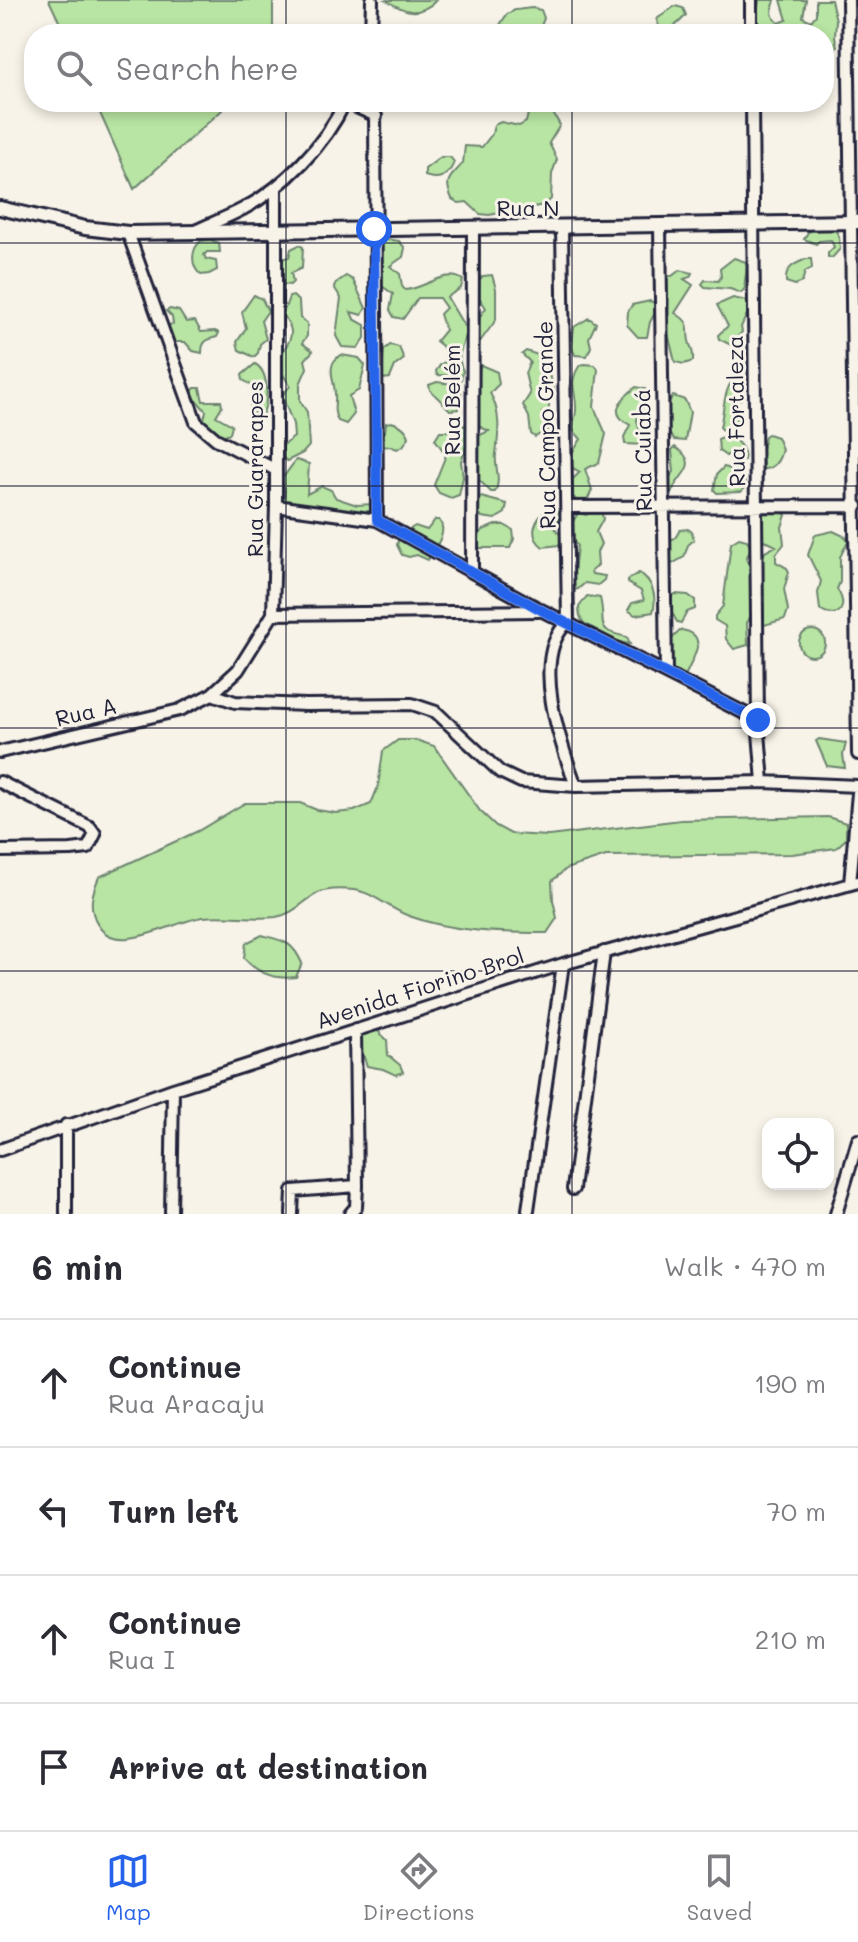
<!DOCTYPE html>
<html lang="en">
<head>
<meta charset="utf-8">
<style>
  :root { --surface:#fff; --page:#f7f7f7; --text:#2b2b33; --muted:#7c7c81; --line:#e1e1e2; --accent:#2563eb }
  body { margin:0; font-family:Mali,sans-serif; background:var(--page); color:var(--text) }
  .controls { position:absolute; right:24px; bottom:24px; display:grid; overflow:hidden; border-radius:16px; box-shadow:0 4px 12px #0003 }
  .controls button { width:72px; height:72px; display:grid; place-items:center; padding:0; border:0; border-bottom:2px solid var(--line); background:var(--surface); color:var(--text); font:40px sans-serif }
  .stop { position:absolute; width:24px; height:24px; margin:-18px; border:6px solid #2563eb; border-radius:50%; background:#fff }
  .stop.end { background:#2563eb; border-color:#fff; box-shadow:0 2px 8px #0008 }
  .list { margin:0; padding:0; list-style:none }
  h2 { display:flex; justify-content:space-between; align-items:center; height:104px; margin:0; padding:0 32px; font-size:34px }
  h2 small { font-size:26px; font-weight:400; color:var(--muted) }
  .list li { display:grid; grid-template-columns:52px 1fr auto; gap:24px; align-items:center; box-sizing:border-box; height:128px; padding:0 32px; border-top:2px solid var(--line) }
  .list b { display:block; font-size:30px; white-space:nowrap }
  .list p { margin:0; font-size:26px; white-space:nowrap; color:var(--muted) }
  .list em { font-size:26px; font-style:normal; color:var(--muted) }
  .icon { flex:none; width:44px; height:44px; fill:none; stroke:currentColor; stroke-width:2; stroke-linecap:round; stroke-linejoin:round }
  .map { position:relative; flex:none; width:858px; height:1214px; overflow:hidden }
  .search { position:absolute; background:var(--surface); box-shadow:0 4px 12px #0003; left:24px; right:24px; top:24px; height:88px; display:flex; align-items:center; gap:20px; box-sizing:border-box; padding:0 28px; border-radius:32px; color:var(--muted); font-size:30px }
  .sheet { height:616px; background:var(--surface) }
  nav { display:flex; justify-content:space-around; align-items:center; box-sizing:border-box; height:112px; border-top:2px solid var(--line); background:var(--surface); font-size:22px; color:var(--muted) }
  nav a { display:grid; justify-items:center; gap:4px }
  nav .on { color:var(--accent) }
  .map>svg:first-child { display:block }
  .green { fill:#b8e5a3; stroke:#6d846f; stroke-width:2 }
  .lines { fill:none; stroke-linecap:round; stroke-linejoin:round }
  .minor-casing { stroke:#22223b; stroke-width:16 }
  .tertiary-casing { stroke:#22223b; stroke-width:18 }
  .minor { stroke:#f7f3e8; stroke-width:10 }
  .tertiary { stroke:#f7f3e8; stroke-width:12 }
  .route { stroke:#2563eb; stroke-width:10 }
  .grid { fill:none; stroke:#22223b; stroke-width:2; stroke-opacity:0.55 }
  .labels { text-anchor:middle; stroke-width:6; stroke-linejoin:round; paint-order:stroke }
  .street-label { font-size:22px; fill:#22223b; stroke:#f7f3e8 }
</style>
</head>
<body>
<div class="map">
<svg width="858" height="1214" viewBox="0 0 858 1214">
  <rect width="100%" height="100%" fill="#f7f3e8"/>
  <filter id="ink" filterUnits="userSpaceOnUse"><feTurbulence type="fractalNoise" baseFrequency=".0125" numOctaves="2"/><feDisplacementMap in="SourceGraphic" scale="16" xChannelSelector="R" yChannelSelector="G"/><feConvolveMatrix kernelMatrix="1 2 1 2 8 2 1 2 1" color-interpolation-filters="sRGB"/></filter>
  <g filter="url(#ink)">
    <path class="green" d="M 49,0 L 273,0 L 273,34 L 65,34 Z
      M 386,0 L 437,0 C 418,17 406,13 386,0 Z
      M 759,0 L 775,0 C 772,11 769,15 779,23 L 787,20 L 781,0 L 806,0 L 803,17 L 811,21 L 816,15 L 816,0 L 831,0 L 836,20 L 835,37 L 837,46 L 832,53 L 824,55 L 824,34 L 755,34 Z
      M 675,6 L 683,8 L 686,15 C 678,24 670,33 659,27 L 657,19 Z
      M 532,8 L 541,10 L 544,18 L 538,34 L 480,34 L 498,28 L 507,14 L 515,10 Z
      M 95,102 L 231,102 L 134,189 Z
      M 531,102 L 555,102 L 551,110 L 560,125 L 549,143 L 557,159 L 552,174 L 551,199 L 544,205 L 489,215 L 480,214 L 467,202 L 459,203 L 452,199 C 443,178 451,178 463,163 L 465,146 L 482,147 L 492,134 L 494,125 L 501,122 L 519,126 L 526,122 Z
      M 441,157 L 450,157 L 454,162 C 449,176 439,181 425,176 L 425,169 Z
      M 820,227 L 834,228 L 839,236 L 840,249 L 832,258 L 828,257 L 828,253 L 834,247 L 831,240 L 819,241 L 816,244 L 804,239 L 808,232 Z
      M 385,239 L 399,241 L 405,248 L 403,257 L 390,266 L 400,274 L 402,286 L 405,290 C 425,289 445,268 463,280 L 461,288 L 447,297 L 467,331 C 463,348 455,354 463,371 L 461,380 L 453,376 L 437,375 L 436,371 L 441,364 L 449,360 L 442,346 L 436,341 L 445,330 L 440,314 L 446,308 L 439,298 L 418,298 L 403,319 L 394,317 L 390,310 L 393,294 L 382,286 C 383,271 378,259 379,244 Z
      M 210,240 L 219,243 L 220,252 L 207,252 L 204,255 L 206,259 L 216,261 L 217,270 L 209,274 L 201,275 C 190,266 191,249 201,241 Z
      M 299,245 L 303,247 L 302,268 L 291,273 L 293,282 L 290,285 L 282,284 L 281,259 L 289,257 L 291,249 Z
      M 734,258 L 746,262 C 749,272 743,278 745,288 L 741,293 L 730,289 L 705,287 L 702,284 L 705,280 L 718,281 L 721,277 L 720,269 Z
      M 806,259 L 811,259 L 812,268 L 805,272 L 802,282 L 795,285 L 786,282 C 785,267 795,264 806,259 Z
      M 680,270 L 692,273 L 690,277 L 684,279 L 693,285 L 675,313 C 693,324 686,327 689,341 C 691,349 694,351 693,361 L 684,364 L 675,362 L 668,333 L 669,299 L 664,293 L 664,276 L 672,276 Z
      M 492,275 L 496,289 L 496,320 L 479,343 L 476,341 L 476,322 L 486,308 L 477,294 L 477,282 L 483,276 Z
      M 346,276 L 353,280 L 366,308 L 362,315 L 351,312 L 354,319 L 365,325 L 365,338 L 358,348 L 342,347 L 336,336 L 341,298 L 334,287 L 336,283 Z
      M 254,295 L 262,299 L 268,311 L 261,321 L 266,339 L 260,344 L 258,353 L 254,357 L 239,350 L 237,342 L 246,328 L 242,312 Z
      M 293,296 L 299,302 L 300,318 L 307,323 L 307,336 L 302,343 L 313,351 L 305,360 L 307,368 L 300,384 L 300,401 L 307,412 L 309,446 L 303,453 L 287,461 L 281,456 L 281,447 L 294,437 L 293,424 L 282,396 L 290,386 C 288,381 282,375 281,369 C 277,351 292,345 291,332 C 291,325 286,320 283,314 L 289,297 Z
      M 733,298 L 747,301 L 750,308 L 741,327 L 742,332 L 731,345 L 719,339 L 718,335 L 728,326 L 717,305 Z
      M 650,301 L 655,303 L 656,311 L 650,322 L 647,337 L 638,337 L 627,325 L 628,312 L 632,305 Z
      M 170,309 L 179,311 L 186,322 L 195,321 L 201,332 L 215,331 L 219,333 L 217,337 C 206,340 202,341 202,353 L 193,351 L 185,342 L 175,342 L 164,330 L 164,326 L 173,324 L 172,317 L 166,311 Z
      M 589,318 L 596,323 L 589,338 L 591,347 L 587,356 L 575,355 L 572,348 L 574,327 Z
      M 390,345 L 399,347 L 404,359 L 395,366 L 390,378 L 382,379 L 382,375 L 384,350 Z
      M 526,351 L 538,355 L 554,385 L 553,394 L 543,399 L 549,404 L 549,409 L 542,413 L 549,429 L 535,437 L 531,434 L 529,417 L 523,405 L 530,394 L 525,373 L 530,362 L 522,354 Z
      M 341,355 L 359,358 L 365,365 L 359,390 L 349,396 L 354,414 L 346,424 L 338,421 C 332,410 336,405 335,393 C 334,379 325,364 341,355 Z
      M 255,364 C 269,371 269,401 262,415 L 249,412 L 254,387 L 243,380 L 242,375 Z
      M 585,364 L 595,365 L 598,369 L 594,407 L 606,434 L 599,463 L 585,469 L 592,490 L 587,501 L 576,500 L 571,494 L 571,481 L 580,472 L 569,466 L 569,458 L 581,439 L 573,430 C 572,423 576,417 576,410 C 577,391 567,384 580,365 Z
      M 481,365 L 497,372 L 499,384 L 490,393 C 501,412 499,433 496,454 C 494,468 502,478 495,492 L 491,492 L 476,477 L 478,436 L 489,431 L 476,425 C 475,405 472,381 481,365 Z
      M 738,376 L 740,380 L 734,389 L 742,395 L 741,399 L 734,403 L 740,409 L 742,417 L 731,423 L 729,432 L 725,433 L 720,427 C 724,412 723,384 738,376 Z
      M 437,382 L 459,385 L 461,392 L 459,409 L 450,410 L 430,390 L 429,385 Z
      M 636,387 L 645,389 L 647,393 L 637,420 L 641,436 L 650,439 L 646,445 L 625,444 L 624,437 L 630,425 C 607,413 621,399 636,387 Z
      M 195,388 L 200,388 L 203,401 L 221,401 L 222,406 L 216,416 L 232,425 L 230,433 L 219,437 L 203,423 L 206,411 L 190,393 Z
      M 673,396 L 685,400 L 690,412 L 685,441 L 674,440 C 663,428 663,409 673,396 Z
      M 391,422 C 399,424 407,429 409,437 L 403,446 L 397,449 L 390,446 L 379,447 L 380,435 L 385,432 L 386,423 Z
      M 463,425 L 469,428 L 468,441 L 461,461 L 463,477 L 459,495 L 451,498 L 439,493 L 434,485 L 446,455 L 435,439 L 440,431 L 453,431 Z
      M 768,434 L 777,437 L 782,449 C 780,459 775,469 763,469 L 762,449 L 765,436 Z
      M 726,435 C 736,439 747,449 744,460 L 737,459 L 737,450 L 726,456 L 719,451 L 718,439 Z
      M 675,447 C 704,466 676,474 671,495 L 662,497 L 658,491 L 674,472 L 672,450 Z
      M 296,460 L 309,464 L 307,494 L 322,486 L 331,490 L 336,498 L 357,505 L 373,504 L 374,516 L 334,513 L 329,507 L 317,510 L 284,503 L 285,490 L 282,479 Z
      M 724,467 L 740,472 C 744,479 748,486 741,492 L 717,493 L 714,490 L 717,474 Z
      M 481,497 L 507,504 L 505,513 L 495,519 L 482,517 L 475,512 L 477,500 Z
      M 550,508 L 560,510 L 562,514 L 554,527 L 562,537 L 559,545 L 543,547 C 527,535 535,517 550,508 Z
      M 601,509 L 603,519 L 596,532 L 601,544 L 597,552 L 598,565 L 591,571 L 592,574 L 605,576 L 604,580 L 598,585 L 585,583 L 578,589 L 572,590 L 577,546 L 570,536 L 570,527 L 578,513 L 586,515 Z
      M 765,512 L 782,512 L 786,515 L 782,527 L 784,544 L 776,554 L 776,562 L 787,568 L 789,572 L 784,589 L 788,610 L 785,619 L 761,626 L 762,560 L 765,552 L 776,546 L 762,539 L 761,516 Z
      M 435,520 L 439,520 C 449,533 434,548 428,560 L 417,555 L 409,557 L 402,555 L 397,545 L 399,536 L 415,526 L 427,530 Z
      M 495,525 L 504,525 L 513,530 L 514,539 L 510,548 L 477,548 L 476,540 L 483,530 Z
      M 688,529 L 692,532 L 694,540 L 688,545 L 684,557 L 670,565 L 667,562 L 668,541 L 675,538 L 680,530 Z
      M 833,531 L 846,537 L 848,541 L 840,557 L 840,582 L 837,589 C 848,607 841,620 820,610 L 818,593 L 821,581 L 808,555 L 815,535 Z
      M 739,538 L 747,540 L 751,548 L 746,559 L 753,571 L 750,583 L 753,611 L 747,623 L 748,645 L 734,649 L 726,639 L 725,626 L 715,620 L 715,616 L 723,606 L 731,543 Z
      M 639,573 C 653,580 657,598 653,612 L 635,615 L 628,610 L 632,603 L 644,600 L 641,591 L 628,583 L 628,579 Z
      M 675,594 L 688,595 L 695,600 L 695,609 L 687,612 L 681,623 L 677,622 L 669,607 L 668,599 Z
      M 587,596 L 600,598 C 607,624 592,630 627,637 L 630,644 C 608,641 579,634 579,607 Z
      M 681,630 C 710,634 693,658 686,674 L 677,674 L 672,668 C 670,647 663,645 681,630 Z
      M799 643a13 13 0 1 1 26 0a13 13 0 1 1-26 0Z
      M 819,739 L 846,743 L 843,755 L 845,768 L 827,766 L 816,741 Z
      M 398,740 L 416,740 L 434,746 L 480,811 L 496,826 L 511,834 L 549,836 L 681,820 L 828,817 L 846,823 L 846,839 L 836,848 L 792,854 L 606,856 L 566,869 L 552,881 L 553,900 L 557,918 L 547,933 C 501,933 453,932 409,916 C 391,910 373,892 354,890 C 343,889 328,888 318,893 C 303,901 294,914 276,917 C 252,920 227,914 203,917 C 176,920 114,959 97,923 C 88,907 92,893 99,877 L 198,831 L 245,803 L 300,803 L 317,810 L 336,813 L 354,811 L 371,804 L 378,787 L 383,751 Z
      M 262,935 C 284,941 292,941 302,963 L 296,977 C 275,980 258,974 244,958 L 246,943 Z
      M 375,1028 L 387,1040 L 388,1055 L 400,1065 L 403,1072 L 396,1075 L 383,1069 L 367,1066 L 357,1037 L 362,1029 Z"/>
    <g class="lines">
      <defs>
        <path id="minor" d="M 751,0 L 751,34
          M 848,0 L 858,754
          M 371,34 L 372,0
          M 375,102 L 377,520
          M 752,102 L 758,720
          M 660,226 L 666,673
          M 562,228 L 568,622 C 529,656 561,745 576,786
          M 197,230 C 212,223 228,217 243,209 C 284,187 325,145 345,102 L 376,116
          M 128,233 L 196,422 L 216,439 L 276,470
          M 276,506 L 377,520 L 543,611 L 758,720 L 763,782 L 858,786
          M 567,507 L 857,506
          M 472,572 L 473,228
          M 273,614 L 539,611
          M 212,694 L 235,702 L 306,705 L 412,704 L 436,712 L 500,772 L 521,782 L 576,786 L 763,782
          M 0,752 L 180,710 L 212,694 L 238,670 L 273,614 L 276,506 L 276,187
          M 0,782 L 90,827 L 95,834 L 88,848 L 71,850 L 0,851
          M 850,884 L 858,793
          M 0,1150 L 173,1089 L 563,964 L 858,882
          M 573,1189 L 604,952
          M 528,1210 L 563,964
          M 66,1214 L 66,1125
          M 171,1214 L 173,1089
          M 292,1214 L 293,1191 L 357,1186 L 355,1030
          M 350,1214 L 356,1207 L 357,1186
          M 836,1214 L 858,1140"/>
        <path id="tertiary" d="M 0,208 L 85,228 L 128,233 L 858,222"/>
      </defs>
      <use href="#minor" class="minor-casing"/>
      <use href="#tertiary" class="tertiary-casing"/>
      <use href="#minor" class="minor"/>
      <use href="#tertiary" class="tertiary"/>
    </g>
  </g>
  <g class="lines" filter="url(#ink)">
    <path class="route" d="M 374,229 L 377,520 L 543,611 L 758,720"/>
  </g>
  <path class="grid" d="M 286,0 L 286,34M 572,0 L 572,34M 286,102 L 286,1214M 572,102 L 572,1214M 0,243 L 858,243M 0,486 L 858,486M 0,728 L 858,728M 0,971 L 858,971"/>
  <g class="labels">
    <g class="street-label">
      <text x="528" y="216">Rua N</text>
      <text transform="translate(452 400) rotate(-90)" y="8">Rua Belém</text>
      <text transform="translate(736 411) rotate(-91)" y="8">Rua Fortaleza</text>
      <text transform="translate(546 425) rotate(-91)" y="8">Rua Campo Grande</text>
      <text transform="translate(643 450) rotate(-91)" y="8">Rua Cuiabá</text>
      <text transform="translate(255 469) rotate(-90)" y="8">Rua Guararapes</text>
      <text transform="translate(86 712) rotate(-13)" y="8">Rua A</text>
      <text transform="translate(420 988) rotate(-18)" y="8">Avenida Fiorino Brol</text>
    </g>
  </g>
</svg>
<div class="controls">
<button><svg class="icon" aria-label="locate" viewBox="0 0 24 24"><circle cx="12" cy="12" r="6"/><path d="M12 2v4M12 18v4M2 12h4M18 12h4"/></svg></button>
</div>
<div class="stop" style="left:374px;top:229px"></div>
<div class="stop end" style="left:758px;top:720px"></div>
<div class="search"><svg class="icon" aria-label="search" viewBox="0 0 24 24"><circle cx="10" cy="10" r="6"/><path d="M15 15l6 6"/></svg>Search here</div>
</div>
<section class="sheet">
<h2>6 min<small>Walk · 470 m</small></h2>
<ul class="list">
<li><svg class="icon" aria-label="ahead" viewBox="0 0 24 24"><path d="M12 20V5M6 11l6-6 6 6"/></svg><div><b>Continue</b><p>Rua Aracaju</p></div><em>190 m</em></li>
<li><svg class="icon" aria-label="left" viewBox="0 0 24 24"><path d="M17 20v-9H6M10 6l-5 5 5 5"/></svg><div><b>Turn left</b></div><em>70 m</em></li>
<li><svg class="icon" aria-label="ahead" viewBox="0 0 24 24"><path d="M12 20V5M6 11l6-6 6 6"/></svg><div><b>Continue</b><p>Rua I</p></div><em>210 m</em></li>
<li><svg class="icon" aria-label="arrive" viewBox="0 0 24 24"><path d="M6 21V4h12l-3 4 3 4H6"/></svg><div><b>Arrive at destination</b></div></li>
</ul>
</section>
<nav>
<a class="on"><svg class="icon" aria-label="map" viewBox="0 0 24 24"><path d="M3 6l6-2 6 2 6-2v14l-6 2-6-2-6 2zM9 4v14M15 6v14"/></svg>Map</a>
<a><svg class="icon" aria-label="directions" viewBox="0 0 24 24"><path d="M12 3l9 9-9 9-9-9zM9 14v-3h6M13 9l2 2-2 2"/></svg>Directions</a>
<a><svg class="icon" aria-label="saved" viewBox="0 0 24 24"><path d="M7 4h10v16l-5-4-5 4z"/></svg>Saved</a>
</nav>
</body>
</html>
